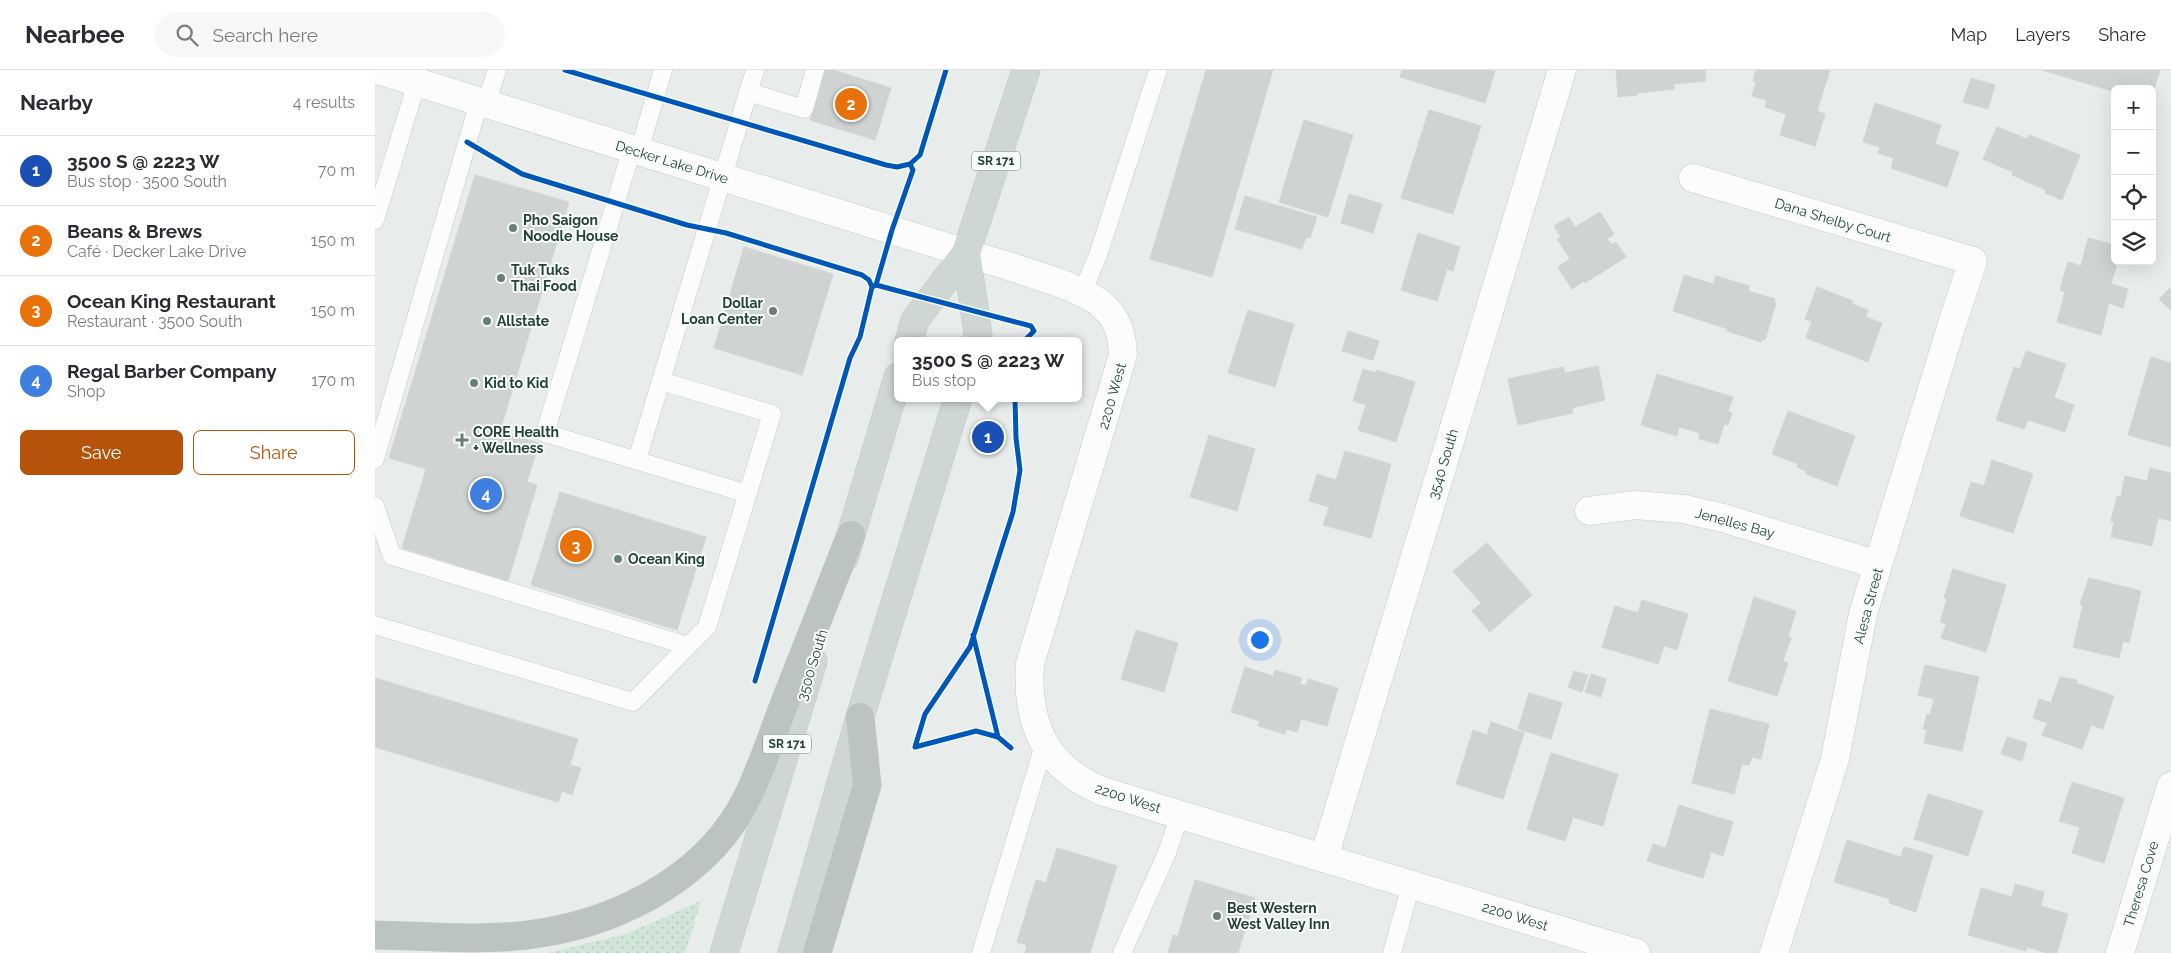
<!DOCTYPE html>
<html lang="en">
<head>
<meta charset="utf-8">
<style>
  :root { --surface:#fff; --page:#f7f7f7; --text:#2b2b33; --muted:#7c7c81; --line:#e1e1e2; --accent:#b45309 }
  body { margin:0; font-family:Raleway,sans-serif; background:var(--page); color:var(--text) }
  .controls { position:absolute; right:15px; top:15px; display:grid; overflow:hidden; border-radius:8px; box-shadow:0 5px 20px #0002 }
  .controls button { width:45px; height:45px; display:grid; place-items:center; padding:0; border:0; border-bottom:1px solid var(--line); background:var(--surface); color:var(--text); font:25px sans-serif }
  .you { position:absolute; left:884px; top:569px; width:18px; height:18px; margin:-12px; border:4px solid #fff; border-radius:50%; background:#1a73e8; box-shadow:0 0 0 8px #1a73e833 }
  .badge { display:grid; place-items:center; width:32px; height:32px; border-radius:50%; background:var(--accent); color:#fff; font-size:16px; font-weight:700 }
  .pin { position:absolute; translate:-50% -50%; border:2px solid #fff; box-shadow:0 1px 5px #0006 }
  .popup { position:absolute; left:519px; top:267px; width:188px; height:65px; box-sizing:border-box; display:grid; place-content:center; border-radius:8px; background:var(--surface); filter:drop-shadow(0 1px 4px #0005); font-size:16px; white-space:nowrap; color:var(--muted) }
  .popup b { font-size:19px; color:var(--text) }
  .popup::after { content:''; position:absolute; left:50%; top:100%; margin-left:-10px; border:10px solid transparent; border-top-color:var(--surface) }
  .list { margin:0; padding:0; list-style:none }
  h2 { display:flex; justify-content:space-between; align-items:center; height:65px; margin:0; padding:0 20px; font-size:21px }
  h2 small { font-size:16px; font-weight:400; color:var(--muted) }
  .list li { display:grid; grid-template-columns:32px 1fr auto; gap:15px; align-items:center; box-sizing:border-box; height:70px; padding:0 20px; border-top:1px solid var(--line) }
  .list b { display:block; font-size:19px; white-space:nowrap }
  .list p { margin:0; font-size:16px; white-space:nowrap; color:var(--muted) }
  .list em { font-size:16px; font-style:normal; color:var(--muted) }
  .actions { display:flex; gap:10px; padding:15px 20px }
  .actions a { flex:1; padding:11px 0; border:1px solid var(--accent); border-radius:8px; text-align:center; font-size:18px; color:var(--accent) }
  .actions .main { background:var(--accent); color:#fff }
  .icon { flex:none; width:28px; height:28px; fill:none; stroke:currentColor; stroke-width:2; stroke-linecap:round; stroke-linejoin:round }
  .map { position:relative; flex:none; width:1796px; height:883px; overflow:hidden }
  header { display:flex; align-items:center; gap:30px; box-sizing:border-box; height:70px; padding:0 25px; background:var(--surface); border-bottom:1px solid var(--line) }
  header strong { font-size:24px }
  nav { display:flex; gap:28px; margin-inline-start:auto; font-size:18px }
  .search { width:350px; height:45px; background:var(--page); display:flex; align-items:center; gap:12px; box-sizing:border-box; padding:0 18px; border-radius:28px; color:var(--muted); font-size:19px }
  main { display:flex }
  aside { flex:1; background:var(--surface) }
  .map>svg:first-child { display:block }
  .grass { fill:url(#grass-dots) }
  .building { fill:#cfd4d2; stroke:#d1d6d4 }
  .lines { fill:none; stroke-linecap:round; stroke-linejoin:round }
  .lane-casing { stroke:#c5cac8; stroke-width:19 }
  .street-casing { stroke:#c5cac8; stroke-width:29 }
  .secondary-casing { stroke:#c3cbc8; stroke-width:29 }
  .primary-casing { stroke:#c3ccc9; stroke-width:29 }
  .highway-casing { stroke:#c3ccc9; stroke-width:29 }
  .lane { stroke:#fcfcfc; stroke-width:18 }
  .street { stroke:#fcfcfc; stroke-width:28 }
  .secondary { stroke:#fcfcfc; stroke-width:28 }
  .primary { stroke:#cfd7d5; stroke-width:28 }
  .highway { stroke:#bcc4c2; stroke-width:28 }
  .cycleway-casing { stroke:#f7fbf9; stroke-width:8 }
  .cycleway { stroke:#0057b8; stroke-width:5 }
  .poi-dot { fill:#697e78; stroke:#f7fbf9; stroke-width:2 }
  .labels { text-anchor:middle; stroke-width:4; stroke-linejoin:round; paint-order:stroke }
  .shield { fill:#f7fbf9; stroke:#637a73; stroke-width:1 }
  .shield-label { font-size:12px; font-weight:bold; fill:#24423a }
  .street-label { font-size:14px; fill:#24423a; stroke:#f7fbf9 }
  .poi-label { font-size:14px; font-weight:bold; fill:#24423a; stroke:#f7fbf9; text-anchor:start }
</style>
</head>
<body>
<header>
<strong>Nearbee</strong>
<div class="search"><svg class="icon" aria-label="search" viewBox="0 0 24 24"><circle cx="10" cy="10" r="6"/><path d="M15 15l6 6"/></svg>Search here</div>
<nav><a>Map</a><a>Layers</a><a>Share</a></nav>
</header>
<main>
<aside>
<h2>Nearby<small>4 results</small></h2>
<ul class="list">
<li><span class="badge" style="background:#1a4fb4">1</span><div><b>3500 S @ 2223 W</b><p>Bus stop · 3500 South</p></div><em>70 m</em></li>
<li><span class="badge" style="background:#e8710a">2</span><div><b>Beans &amp; Brews</b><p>Café · Decker Lake Drive</p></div><em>150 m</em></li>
<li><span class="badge" style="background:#e8710a">3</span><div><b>Ocean King Restaurant</b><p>Restaurant · 3500 South</p></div><em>150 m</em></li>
<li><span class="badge" style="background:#3f7fe0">4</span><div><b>Regal Barber Company</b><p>Shop</p></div><em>170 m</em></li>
</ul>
<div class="actions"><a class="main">Save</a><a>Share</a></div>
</aside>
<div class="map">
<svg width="1796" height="883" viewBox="0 0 1796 883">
  <defs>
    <pattern id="grass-dots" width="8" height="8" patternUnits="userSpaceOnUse" patternTransform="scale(1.25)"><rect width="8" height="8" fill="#d1e6d8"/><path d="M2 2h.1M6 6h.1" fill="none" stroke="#b3c6ba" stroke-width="1.8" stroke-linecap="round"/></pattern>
  </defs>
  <rect width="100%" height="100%" fill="#e8edeb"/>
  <path class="grass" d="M 326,831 L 310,883 L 172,883 L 251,864 Z"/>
  <path class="building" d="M 450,0 L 458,0 L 516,18 L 500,70 L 435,50 Z
    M 831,0 L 898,0 L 837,207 L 775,189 Z
    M 1027,0 L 1118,0 L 1120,1 L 1110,33 L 1025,7 Z
    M 1241,0 L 1330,0 L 1331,11 L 1298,14 L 1299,19 L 1262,23 L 1262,25 L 1243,27 Z
    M 1381,0 L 1455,0 L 1442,41 L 1450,44 L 1440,76 L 1405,65 L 1411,44 L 1390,37 L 1392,30 L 1377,26 L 1381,12 L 1378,11 Z
    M 1667,0 L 1785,0 L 1777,26 L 1777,19 L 1740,19 L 1740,22 Z
    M 1596,8 L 1620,15 L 1613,39 L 1588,32 Z
    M 1500,33 L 1566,55 L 1560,74 L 1584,82 L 1572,117 L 1516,98 L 1519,88 L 1503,83 L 1505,77 L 1488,72 Z
    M 1054,40 L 1106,56 L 1078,144 L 1026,128 Z
    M 929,50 L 978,65 L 953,147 L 904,132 Z
    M 1622,57 L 1652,69 L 1654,65 L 1705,85 L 1687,130 L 1670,123 L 1671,120 L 1637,105 L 1638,102 L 1608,89 Z
    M 100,105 L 194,132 L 125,361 L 164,373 L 152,412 L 162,415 L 133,511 L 27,478 L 51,399 L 14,388 Z
    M 974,124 L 1007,134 L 998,163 L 966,153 Z
    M 870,126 L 942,147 L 935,168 L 931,167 L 927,179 L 860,159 Z
    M 1225,142 L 1239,164 L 1232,169 L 1237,175 L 1241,172 L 1251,187 L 1210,213 L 1209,211 L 1197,219 L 1183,197 L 1195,189 L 1182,169 L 1186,167 L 1179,156 L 1194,147 L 1200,157 Z
    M 1043,163 L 1085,177 L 1078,201 L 1072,199 L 1062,231 L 1026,220 Z
    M 1713,168 L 1740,175 L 1740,191 L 1743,191 L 1736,214 L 1753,219 L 1748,238 L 1734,233 L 1726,265 L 1682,252 L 1690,222 L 1685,220 L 1693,192 L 1706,196 Z
    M 369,177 L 458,204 L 427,305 L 339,278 Z
    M 1309,205 L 1338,214 L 1341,206 L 1374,216 L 1373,221 L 1400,229 L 1399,232 L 1401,233 L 1390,270 L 1387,269 L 1386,272 L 1352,261 L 1353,259 L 1298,241 Z
    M 1442,217 L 1478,231 L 1477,234 L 1493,240 L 1491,247 L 1507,253 L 1493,292 L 1431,268 L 1437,251 L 1430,249 Z
    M 1796,217 L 1796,241 L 1784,229 Z
    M 873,240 L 919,254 L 900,317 L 853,303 Z
    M 973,261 L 1004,271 L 998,290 L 967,281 Z
    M 1651,281 L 1691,294 L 1679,328 L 1699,335 L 1690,362 L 1653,350 L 1649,359 L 1621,350 L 1639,297 L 1645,299 Z
    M 1776,287 L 1796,293 L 1796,377 L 1753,365 Z
    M 1223,296 L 1230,330 L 1197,338 L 1198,343 L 1143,355 L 1133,309 L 1188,297 L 1190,303 Z
    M 988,299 L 1001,303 L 1001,300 L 1040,312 L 1021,372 L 983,360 L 991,335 L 978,331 Z
    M 1282,304 L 1358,327 L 1353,342 L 1357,343 L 1353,355 L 1349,354 L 1343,374 L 1324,369 L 1325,363 L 1304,357 L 1302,366 L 1266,355 Z
    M 1413,341 L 1480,366 L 1462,416 L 1431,404 L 1431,401 L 1422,397 L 1423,394 L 1397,384 Z
    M 834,365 L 880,379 L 862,441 L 815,427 Z
    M 970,381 L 1016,394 L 996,468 L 948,455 L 954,437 L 934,431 L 942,404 L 961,410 Z
    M 1617,390 L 1658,404 L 1638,463 L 1585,446 L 1596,412 L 1609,416 Z
    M 1775,398 L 1796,403 L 1796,451 L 1783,448 L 1777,476 L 1736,467 L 1739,452 L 1736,451 L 1742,426 L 1746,427 L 1750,406 L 1772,411 Z
    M 185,422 L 331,467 L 302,560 L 156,515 Z
    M 1112,473 L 1157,525 L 1115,562 L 1097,541 L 1106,533 L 1078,501 Z
    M 1578,499 L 1631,515 L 1611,582 L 1566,568 L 1571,554 L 1565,552 L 1572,529 L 1569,528 Z
    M 1714,508 L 1766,521 L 1754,573 L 1748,571 L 1744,588 L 1698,577 L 1708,535 L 1705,534 Z
    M 1379,527 L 1421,541 L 1413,567 L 1416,568 L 1408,591 L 1413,593 L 1402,626 L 1353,611 Z
    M 1267,530 L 1313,544 L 1302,580 L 1289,576 L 1283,594 L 1227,577 L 1240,536 L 1263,543 Z
    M 761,560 L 803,573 L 789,622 L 746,609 Z
    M 1550,595 L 1604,607 L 1587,681 L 1549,673 L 1552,660 L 1548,659 L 1552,644 L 1555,645 L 1559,629 L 1543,625 Z
    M 870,597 L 898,606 L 900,600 L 927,608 L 925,614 L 931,616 L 933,609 L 963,618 L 952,656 L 926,649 L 922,662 L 911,659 L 910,664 L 883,656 L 885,651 L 856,642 Z
    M 1199,601 L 1213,605 L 1207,622 L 1193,617 Z
    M 1216,604 L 1231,609 L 1226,627 L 1210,622 Z
    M 1685,607 L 1702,610 L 1701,613 L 1739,626 L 1728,659 L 1716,655 L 1707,679 L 1667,665 L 1672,653 L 1658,648 L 1664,629 L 1676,633 Z
    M 0,608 L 203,669 L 195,695 L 206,698 L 197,725 L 187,721 L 183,732 L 0,677 Z
    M 1154,623 L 1187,633 L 1176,669 L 1143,659 Z
    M 1335,639 L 1394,654 L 1386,689 L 1377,687 L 1374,695 L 1367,694 L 1359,724 L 1317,713 Z
    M 1116,652 L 1149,663 L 1128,729 L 1081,714 L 1098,660 L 1112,665 Z
    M 1632,667 L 1652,673 L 1647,691 L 1626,684 Z
    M 1176,683 L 1243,704 L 1228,756 L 1198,747 L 1190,771 L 1152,759 Z
    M 1697,712 L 1749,728 L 1729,793 L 1697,783 L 1705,757 L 1684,751 Z
    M 1553,724 L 1608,741 L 1593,786 L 1539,769 Z
    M 1304,735 L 1358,752 L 1348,786 L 1336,782 L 1328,808 L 1272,791 L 1278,774 L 1291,778 Z
    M 1472,770 L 1526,787 L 1529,777 L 1558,785 L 1541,842 L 1514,833 L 1515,829 L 1459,812 Z
    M 682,778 L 742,796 L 715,883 L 650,883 L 652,875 L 642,872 L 661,810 L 671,813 Z
    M 820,810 L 880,828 L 863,883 L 793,883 L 798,865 L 803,866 Z
    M 1640,814 L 1669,822 L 1666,836 L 1693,844 L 1682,883 L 1672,883 L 1652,877 L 1651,881 L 1593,865 L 1606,818 L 1637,827 Z"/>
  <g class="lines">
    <defs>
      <path id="lane" d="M 373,22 L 429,39 L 440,0
        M 111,34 L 122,0
        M 257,79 L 170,363 L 373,424
        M 264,81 L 288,0
        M 0,150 L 42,12
        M 707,223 L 723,185 L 783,0
        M 0,389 L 104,32
        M 262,390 L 380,0
        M 0,436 L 17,486 L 313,576 L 332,557 L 397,344 L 286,311
        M 0,555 L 258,632 L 313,576
        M 606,883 L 669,675
        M 747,883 L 792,783 L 805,744
        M 1017,883 L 1036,815"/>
      <path id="street" d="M 1318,108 L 1598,191 L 1577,254 L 1488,544 L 1460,689 L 1399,883
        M 1214,441 L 1260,435 L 1309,439 L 1348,448 L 1503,495
        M 949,788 L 1187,0
        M 1745,883 L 1796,716"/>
      <path id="secondary" d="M 3,0 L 591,183 C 623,194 708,215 729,237 C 744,250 747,266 748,285 L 655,594 C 651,654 670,697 727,721 L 1261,883"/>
      <path id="primary" d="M 591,183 L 603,264 L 601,271
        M 534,271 L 540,250 L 591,183 L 651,0
        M 469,488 L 523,307
        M 349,883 L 438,591
        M 417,883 L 485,647 L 583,328"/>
      <path id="highway" d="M 0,865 C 53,866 114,872 166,863 C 249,850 335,804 373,726 C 388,695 399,660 412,627 C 433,573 455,519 476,465
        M 442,883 L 492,715 L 485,647"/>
    </defs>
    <use href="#lane" class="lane-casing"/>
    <use href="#street" class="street-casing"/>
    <use href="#secondary" class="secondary-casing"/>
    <use href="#primary" class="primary-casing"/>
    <use href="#highway" class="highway-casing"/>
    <use href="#lane" class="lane"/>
    <use href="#street" class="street"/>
    <use href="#secondary" class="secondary"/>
    <use href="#primary" class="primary"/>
    <use href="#highway" class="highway"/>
    <defs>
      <path id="cycleway" d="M 190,0 L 511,95 L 522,97 L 535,94
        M 92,72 L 147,104 L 312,155 L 351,163 L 487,205 L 494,210 L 497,217
        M 501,215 L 656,256 L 659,261 L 649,271
        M 598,565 L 623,667
        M 380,611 L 475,288 L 485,267 L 497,217 L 501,215 L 517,160 L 538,100 L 535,94 L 545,85 L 571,0
        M 540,677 L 550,644 L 595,577 L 638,442 L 645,400 L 641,368 L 640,328
        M 540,677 L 601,661 L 623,667 L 636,678"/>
    </defs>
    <use href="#cycleway" class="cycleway-casing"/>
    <use href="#cycleway" class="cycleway"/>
  </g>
  <g class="poi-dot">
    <circle cx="138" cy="158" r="5"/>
    <circle cx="126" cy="208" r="5"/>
    <circle cx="398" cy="241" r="5"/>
    <circle cx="112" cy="251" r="5"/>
    <circle cx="99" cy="313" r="5"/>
    <path d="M84.5 362.5h5v5h5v5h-5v5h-5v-5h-5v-5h5z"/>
    <circle cx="243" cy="489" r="5"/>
    <circle cx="842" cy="846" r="5"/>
  </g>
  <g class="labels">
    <g class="shield">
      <rect x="597" y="81.5" width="48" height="19" rx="4"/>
      <rect x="388" y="664.5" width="48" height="19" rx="4"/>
    </g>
    <g class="shield-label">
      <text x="621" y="95">SR 171</text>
      <text x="412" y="678">SR 171</text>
    </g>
    <g class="street-label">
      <text transform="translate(297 92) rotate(17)" y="5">Decker Lake Drive</text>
      <text transform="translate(1458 150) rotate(17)" y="5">Dana Shelby Court</text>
      <text transform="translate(737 326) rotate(-74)" y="5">2200 West</text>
      <text transform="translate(1068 394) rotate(-73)" y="5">3540 South</text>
      <text transform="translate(1360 453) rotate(15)" y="5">Jenelles Bay</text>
      <text transform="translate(1493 536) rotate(-75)" y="5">Alesa Street</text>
      <text transform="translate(437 595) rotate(-73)" y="5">3500 South</text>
      <text transform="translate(753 728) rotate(18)" y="5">2200 West</text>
      <text transform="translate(1766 814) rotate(-73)" y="5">Theresa Cove</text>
      <text transform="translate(1140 846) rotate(17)" y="5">2200 West</text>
    </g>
    <g class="poi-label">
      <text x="148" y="155">Pho Saigon<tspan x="148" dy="16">Noodle House</tspan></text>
      <text x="136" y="205">Tuk Tuks<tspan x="136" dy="16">Thai Food</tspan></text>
      <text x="388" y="238" text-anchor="end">Dollar<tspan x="388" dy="16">Loan Center</tspan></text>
      <text x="122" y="256">Allstate</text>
      <text x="109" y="318">Kid to Kid</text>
      <text x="98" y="367">CORE Health<tspan x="98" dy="16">+ Wellness</tspan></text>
      <text x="253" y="494">Ocean King</text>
      <text x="852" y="843">Best Western<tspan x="852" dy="16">West Valley Inn</tspan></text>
    </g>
  </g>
</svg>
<div class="controls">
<button>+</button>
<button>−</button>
<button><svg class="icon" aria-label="locate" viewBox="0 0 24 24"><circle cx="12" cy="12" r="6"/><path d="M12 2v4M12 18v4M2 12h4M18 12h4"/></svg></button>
<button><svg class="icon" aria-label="layers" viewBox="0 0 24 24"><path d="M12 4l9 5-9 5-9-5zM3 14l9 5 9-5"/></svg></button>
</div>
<div class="you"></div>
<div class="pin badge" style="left:613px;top:367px;background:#1a4fb4">1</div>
<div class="popup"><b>3500 S @ 2223 W</b>Bus stop</div>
<div class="pin badge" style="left:476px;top:34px;background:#e8710a">2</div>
<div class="pin badge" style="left:201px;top:476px;background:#e8710a">3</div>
<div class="pin badge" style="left:111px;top:424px;background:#3f7fe0">4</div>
</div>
</main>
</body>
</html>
